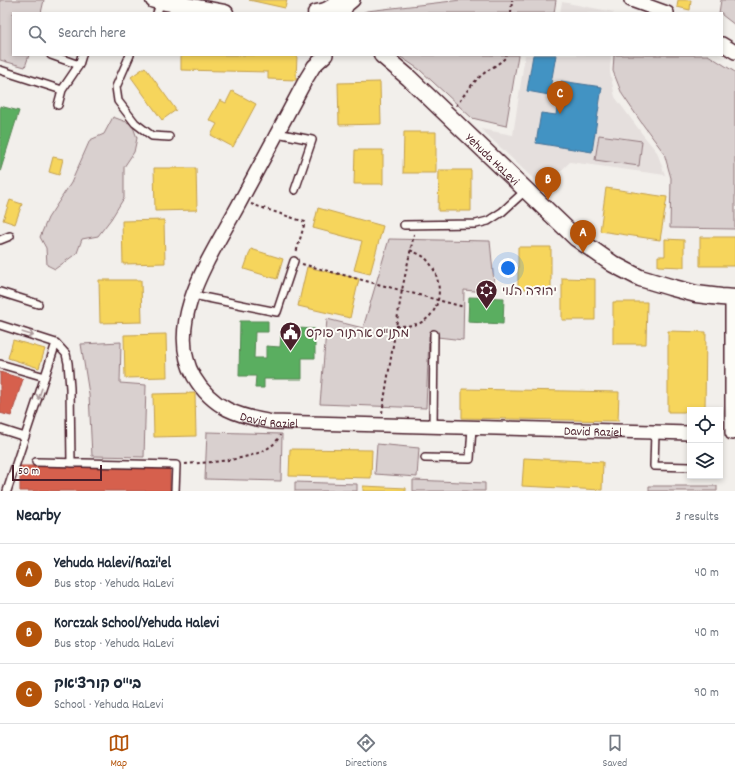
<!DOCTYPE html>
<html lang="en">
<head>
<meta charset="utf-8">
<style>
  :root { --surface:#fff; --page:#f2f2f3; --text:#1f2937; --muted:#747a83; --line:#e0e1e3; --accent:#b45309 }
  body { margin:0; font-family:Dekko,"Playpen Sans Hebrew",sans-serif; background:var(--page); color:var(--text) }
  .controls { position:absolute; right:12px; bottom:12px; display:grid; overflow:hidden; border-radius:0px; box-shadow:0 2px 6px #0003 }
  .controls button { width:36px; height:36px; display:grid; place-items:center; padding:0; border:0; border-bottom:1px solid var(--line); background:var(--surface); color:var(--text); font:20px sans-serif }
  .scale { position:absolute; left:12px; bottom:10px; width:90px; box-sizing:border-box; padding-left:4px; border:2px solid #4a1f2b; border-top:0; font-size:11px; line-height:14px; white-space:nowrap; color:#4a1f2b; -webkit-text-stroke:3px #fdfcf7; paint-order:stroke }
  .you { position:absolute; left:508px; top:268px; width:14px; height:14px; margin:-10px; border:3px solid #fff; border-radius:50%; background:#1a73e8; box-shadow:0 0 0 6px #1a73e833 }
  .badge { display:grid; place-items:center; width:26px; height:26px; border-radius:50%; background:var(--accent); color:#fff; font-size:13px; font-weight:700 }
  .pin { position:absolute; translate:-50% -33px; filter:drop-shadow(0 1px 2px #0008) }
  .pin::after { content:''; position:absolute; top:21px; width:14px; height:12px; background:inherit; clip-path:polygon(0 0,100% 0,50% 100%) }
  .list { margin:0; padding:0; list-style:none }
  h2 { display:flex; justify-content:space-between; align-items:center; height:52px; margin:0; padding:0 16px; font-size:17px }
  h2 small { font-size:13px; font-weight:400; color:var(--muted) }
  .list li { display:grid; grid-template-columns:26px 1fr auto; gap:12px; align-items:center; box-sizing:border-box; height:60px; padding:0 16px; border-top:1px solid var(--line) }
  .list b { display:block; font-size:15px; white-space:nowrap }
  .list p { margin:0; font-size:13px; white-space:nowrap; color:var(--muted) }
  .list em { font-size:13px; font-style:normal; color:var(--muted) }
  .icon { flex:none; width:22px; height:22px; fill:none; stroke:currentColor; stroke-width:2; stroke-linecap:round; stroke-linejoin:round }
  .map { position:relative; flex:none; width:735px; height:491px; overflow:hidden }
  .search { position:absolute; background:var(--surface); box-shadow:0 2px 6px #0003; left:12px; right:12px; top:12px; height:44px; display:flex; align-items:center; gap:10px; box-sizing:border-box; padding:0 14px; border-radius:0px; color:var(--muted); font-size:15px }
  .sheet { height:232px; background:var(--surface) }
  nav { display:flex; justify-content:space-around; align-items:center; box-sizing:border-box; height:56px; border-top:1px solid var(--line); background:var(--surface); font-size:11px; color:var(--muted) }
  nav a { display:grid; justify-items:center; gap:2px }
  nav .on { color:var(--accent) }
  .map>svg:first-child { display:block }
  .built { fill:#e5dfdd }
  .green { fill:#d9d0cf; stroke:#92787d }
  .homes { fill:#f6d55c; stroke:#c29e4d }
  .shops { fill:#d6604d; stroke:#ac4c43 }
  .schools { fill:#4393c3; stroke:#457095 }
  .public { fill:#5aae61; stroke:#558351 }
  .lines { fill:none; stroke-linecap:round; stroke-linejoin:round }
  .service-casing { stroke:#4a1f2b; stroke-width:10 }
  .minor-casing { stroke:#4a1f2b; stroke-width:16 }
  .tertiary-casing { stroke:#4a1f2b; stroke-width:19 }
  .path { stroke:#4a1f2b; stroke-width:2; stroke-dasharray:3 3; stroke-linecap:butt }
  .service { stroke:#fdfcf7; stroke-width:7 }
  .minor { stroke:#fdfcf7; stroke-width:13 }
  .tertiary { stroke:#fdfcf7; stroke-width:16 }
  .oneway { stroke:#ac999b }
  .labels { text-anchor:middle; stroke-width:4; stroke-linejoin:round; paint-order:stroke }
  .street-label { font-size:13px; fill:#4a1f2b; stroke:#fdfcf7 }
  .poi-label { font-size:13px; fill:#4a1f2b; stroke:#fdfcf7; text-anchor:start }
</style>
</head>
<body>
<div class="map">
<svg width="735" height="491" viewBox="0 0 735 491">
  <rect width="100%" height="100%" fill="#f2efeb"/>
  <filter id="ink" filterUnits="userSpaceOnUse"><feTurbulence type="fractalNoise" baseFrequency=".025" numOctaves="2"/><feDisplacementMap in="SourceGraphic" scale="8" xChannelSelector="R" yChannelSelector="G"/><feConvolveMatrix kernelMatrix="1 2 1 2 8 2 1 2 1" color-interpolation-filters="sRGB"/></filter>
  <g filter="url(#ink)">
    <path class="built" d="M 562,2 L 614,12 L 613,13 L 560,13 Z
      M 525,55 L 611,55 L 610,72 L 615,97 L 643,135 L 657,152 L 665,175 L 570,162 L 543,188 L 481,129 L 513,135 Z"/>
    <path class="green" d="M 0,0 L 44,0 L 41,13 L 13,13 L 13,55 L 29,55 L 25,67 L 0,60 Z
      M 461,0 L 556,0 L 554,13 L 362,13 L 367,11 Z
      M 721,0 L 735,0 L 735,25 L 722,15 L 722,13 L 719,13 Z
      M 398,55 L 518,55 L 506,126 L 472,118 L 420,70 Z
      M 614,55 L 708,55 L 735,72 L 735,229 L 670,228 L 671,178 L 664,153 L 641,122 L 622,94 L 613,71 Z
      M 113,117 L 132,124 L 137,138 L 134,152 L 124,167 L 124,198 L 111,219 L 98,236 L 82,239 L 77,253 L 55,269 L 47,265 L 46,248 L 40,237 L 48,218 L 71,183 L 90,140 L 104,134 Z
      M 599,135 L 642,141 L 639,166 L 595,160 Z
      M 389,239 L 490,241 L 495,293 L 464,290 L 463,340 L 429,336 L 426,408 L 320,404 L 327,319 L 363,328 Z
      M 121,342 L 120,383 L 146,385 L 144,457 L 92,456 L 89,394 L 81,344 Z
      M 207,432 L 282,434 L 281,481 L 205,479 Z
      M 377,444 L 419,448 L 417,477 L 375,474 Z
      M 413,480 L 485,483 L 485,491 L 413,491 Z
      M 295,482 L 357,484 L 357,491 L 295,491 Z
      M 649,486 L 717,486 L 717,491 L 649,491 Z"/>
    <path class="homes" d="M 249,0 L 287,0 L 285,8 Z
      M 678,0 L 691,0 L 690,10 L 677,7 Z
      M 181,55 L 297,55 L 296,80 L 268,79 L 268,72 L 181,70 Z
      M 145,67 L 176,110 L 162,120 L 131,77 Z
      M 380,82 L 381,124 L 339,125 L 338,83 Z
      M 232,91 L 256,104 L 233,147 L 211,135 L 217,124 L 209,120 L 220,100 L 226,103 Z
      M 404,132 L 436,132 L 436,173 L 403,173 Z
      M 355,150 L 383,150 L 383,184 L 354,184 Z
      M 53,157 L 63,159 L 59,175 L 49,172 Z
      M 154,168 L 196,168 L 197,210 L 155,211 Z
      M 439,170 L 471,170 L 471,211 L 438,211 Z
      M 606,188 L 667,197 L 660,240 L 600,231 Z
      M 10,200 L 22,204 L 15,224 L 3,220 Z
      M 318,208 L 383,226 L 370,274 L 354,270 L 362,241 L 313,228 Z
      M 164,220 L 165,263 L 123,264 L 122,221 Z
      M 700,237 L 735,237 L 735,266 L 700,266 Z
      M 665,239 L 684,240 L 684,267 L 658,266 L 658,256 L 665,256 Z
      M 518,247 L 551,247 L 551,289 L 518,289 Z
      M 251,249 L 283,259 L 277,279 L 244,269 Z
      M 307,267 L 359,279 L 350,318 L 298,306 Z
      M 562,278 L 595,279 L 595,320 L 562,320 Z
      M 99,280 L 141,280 L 142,322 L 100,323 Z
      M 613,302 L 647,302 L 646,344 L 613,344 Z
      M 668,331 L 706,332 L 705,410 L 690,410 L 690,412 L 668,412 Z
      M 166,334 L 167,377 L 125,378 L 124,335 Z
      M 13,340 L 45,349 L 39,368 L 8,358 Z
      M 462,389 L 619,392 L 618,421 L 462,418 Z
      M 195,393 L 196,436 L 154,437 L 153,394 Z
      M 290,449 L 372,450 L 371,478 L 289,476 Z
      M 524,458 L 603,462 L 602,490 L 522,486 Z
      M 363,486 L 406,488 L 406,491 L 363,491 Z"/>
    <path class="shops" d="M 0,372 L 23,379 L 11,416 L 0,413 Z
      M 20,466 L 170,466 L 170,491 L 20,491 Z"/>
    <path class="schools" d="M 533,55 L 556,55 L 549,95 L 527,91 Z
      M 561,81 L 602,87 L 592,152 L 536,143 L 541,113 L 556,115 Z"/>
    <path class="public" d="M 0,106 L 19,111 L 0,172 Z
      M 469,297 L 504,298 L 503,324 L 468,322 Z
      M 240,321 L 268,321 L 268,332 L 255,332 L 254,358 L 266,358 L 266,346 L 280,347 L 281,334 L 298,334 L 298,328 L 315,329 L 315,358 L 302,358 L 302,379 L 264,379 L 264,388 L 255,388 L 256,376 L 239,376 Z"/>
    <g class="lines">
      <defs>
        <path id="service" d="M 157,13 L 161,1
          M 51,55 L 79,65 L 82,55
          M 130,55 L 116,87 L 118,101 L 135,123 L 152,136 L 169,137
          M 0,70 L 62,90 L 58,105
          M 62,90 L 79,65
          M 277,133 L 312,140 L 295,190
          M 404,225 L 476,224 L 488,221 L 502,212 L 526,190
          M 0,240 L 10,236
          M 0,292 L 38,304
          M 193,295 L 277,312 L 294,261
          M 0,325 L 56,343 L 66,354 L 68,363 L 70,388 L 71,463
          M 0,364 L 45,377
          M 433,426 L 434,334
          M 0,429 L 25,437
          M 655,432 L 654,466 L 690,467
          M 425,458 L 470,459 L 472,427
          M 36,462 L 176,465 L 175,491
          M 7,491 L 56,343"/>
        <g id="minor">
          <path d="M 631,0 L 667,13"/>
          <path d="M 323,11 L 342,0"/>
          <path d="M 343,13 L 347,5 L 353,0"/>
          <path d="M 722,44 L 735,52"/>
          <path id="s1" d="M 326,55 L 314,66 L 306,79 C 284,121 261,163 239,204 C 213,253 163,322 194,377 C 213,409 238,416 272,422 L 690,433"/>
          <path d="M 732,298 L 732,433"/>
        </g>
        <g id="tertiary">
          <path d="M 154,0 L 225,13"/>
          <path d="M 316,13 L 326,11 L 334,13"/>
          <path id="s2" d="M 382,55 L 409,78 L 576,238 L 613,264 L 640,278 L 670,287 L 696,294 L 721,297 L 735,298"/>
        </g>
      </defs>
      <use href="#service" class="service-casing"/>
      <use href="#minor" class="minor-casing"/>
      <use href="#tertiary" class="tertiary-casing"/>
      <path class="path" d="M 511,13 L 512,0
        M 456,106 C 464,95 472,83 483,74 C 491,68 499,64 506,57 L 506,55
        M 251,204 L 305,222 L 296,253
        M 302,264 L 464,307
        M 396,326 C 404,326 412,326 420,323 C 446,311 443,273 424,257 C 420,254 414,252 410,250
        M 382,413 L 402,290 L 414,234
        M 185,464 C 209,462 270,461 280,435"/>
      <use href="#service" class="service"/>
      <use href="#minor" class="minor"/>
      <use href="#tertiary" class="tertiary"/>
    </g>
    <defs><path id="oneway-shaft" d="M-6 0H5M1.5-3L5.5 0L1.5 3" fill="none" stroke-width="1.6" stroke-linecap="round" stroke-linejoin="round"/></defs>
    <g class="oneway">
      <use href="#oneway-shaft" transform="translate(28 334) rotate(18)"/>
      <use href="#oneway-shaft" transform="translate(40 394) rotate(108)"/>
    </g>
  </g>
  <defs>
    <symbol id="synagogue-pin" viewBox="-11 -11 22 30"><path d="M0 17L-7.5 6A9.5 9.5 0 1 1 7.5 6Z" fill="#4a1f2b" stroke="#fdfcf7"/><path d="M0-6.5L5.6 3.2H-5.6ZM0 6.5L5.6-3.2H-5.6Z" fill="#fff"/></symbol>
    <symbol id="civic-pin" viewBox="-11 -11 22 30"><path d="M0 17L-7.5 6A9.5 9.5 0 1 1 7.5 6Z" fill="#4a1f2b" stroke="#fdfcf7"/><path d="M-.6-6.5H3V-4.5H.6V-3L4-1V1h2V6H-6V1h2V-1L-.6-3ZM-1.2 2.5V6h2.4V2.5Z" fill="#fff"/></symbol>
  </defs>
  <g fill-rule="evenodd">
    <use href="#synagogue-pin" x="474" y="278" width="25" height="34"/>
    <use href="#civic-pin" x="278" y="320" width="25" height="34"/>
  </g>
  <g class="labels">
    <g class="street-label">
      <text dy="5" stroke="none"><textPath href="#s2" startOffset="152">Yehuda HaLevi</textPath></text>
      <text dy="5" stroke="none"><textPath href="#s1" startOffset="451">David Raziel</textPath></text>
      <text dy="5" stroke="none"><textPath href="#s1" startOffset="775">David Raziel</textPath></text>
    </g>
    <g class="poi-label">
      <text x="502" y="295">יהודה הלוי</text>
      <text x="306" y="337">מתנ"ס ארתור פוקס</text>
    </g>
  </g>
</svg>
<div class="controls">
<button><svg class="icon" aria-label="locate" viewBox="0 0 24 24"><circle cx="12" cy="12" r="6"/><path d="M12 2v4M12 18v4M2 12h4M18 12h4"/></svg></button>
<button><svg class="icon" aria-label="layers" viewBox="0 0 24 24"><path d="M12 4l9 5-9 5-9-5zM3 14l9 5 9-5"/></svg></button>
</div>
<div class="scale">50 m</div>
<div class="you"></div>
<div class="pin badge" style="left:583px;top:253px">A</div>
<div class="pin badge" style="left:548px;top:200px">B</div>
<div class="pin badge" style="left:560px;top:114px">C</div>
<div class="search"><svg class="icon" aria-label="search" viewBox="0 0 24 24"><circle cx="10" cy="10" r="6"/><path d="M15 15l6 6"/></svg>Search here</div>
</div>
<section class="sheet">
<h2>Nearby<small>3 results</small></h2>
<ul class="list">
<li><span class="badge">A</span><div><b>Yehuda Halevi/Razi'el</b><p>Bus stop · Yehuda HaLevi</p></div><em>40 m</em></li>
<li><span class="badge">B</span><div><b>Korczak School/Yehuda Halevi</b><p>Bus stop · Yehuda HaLevi</p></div><em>40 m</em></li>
<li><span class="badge">C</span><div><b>בי''ס קורצ'אק</b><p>School · Yehuda HaLevi</p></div><em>90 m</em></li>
</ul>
</section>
<nav>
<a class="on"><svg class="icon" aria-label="map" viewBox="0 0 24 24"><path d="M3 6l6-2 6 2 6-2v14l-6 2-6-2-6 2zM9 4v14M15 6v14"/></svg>Map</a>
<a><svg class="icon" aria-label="directions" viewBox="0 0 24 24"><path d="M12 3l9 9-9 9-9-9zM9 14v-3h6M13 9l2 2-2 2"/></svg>Directions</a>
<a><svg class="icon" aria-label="saved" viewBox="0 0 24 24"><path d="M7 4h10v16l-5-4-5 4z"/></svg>Saved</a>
</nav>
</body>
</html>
